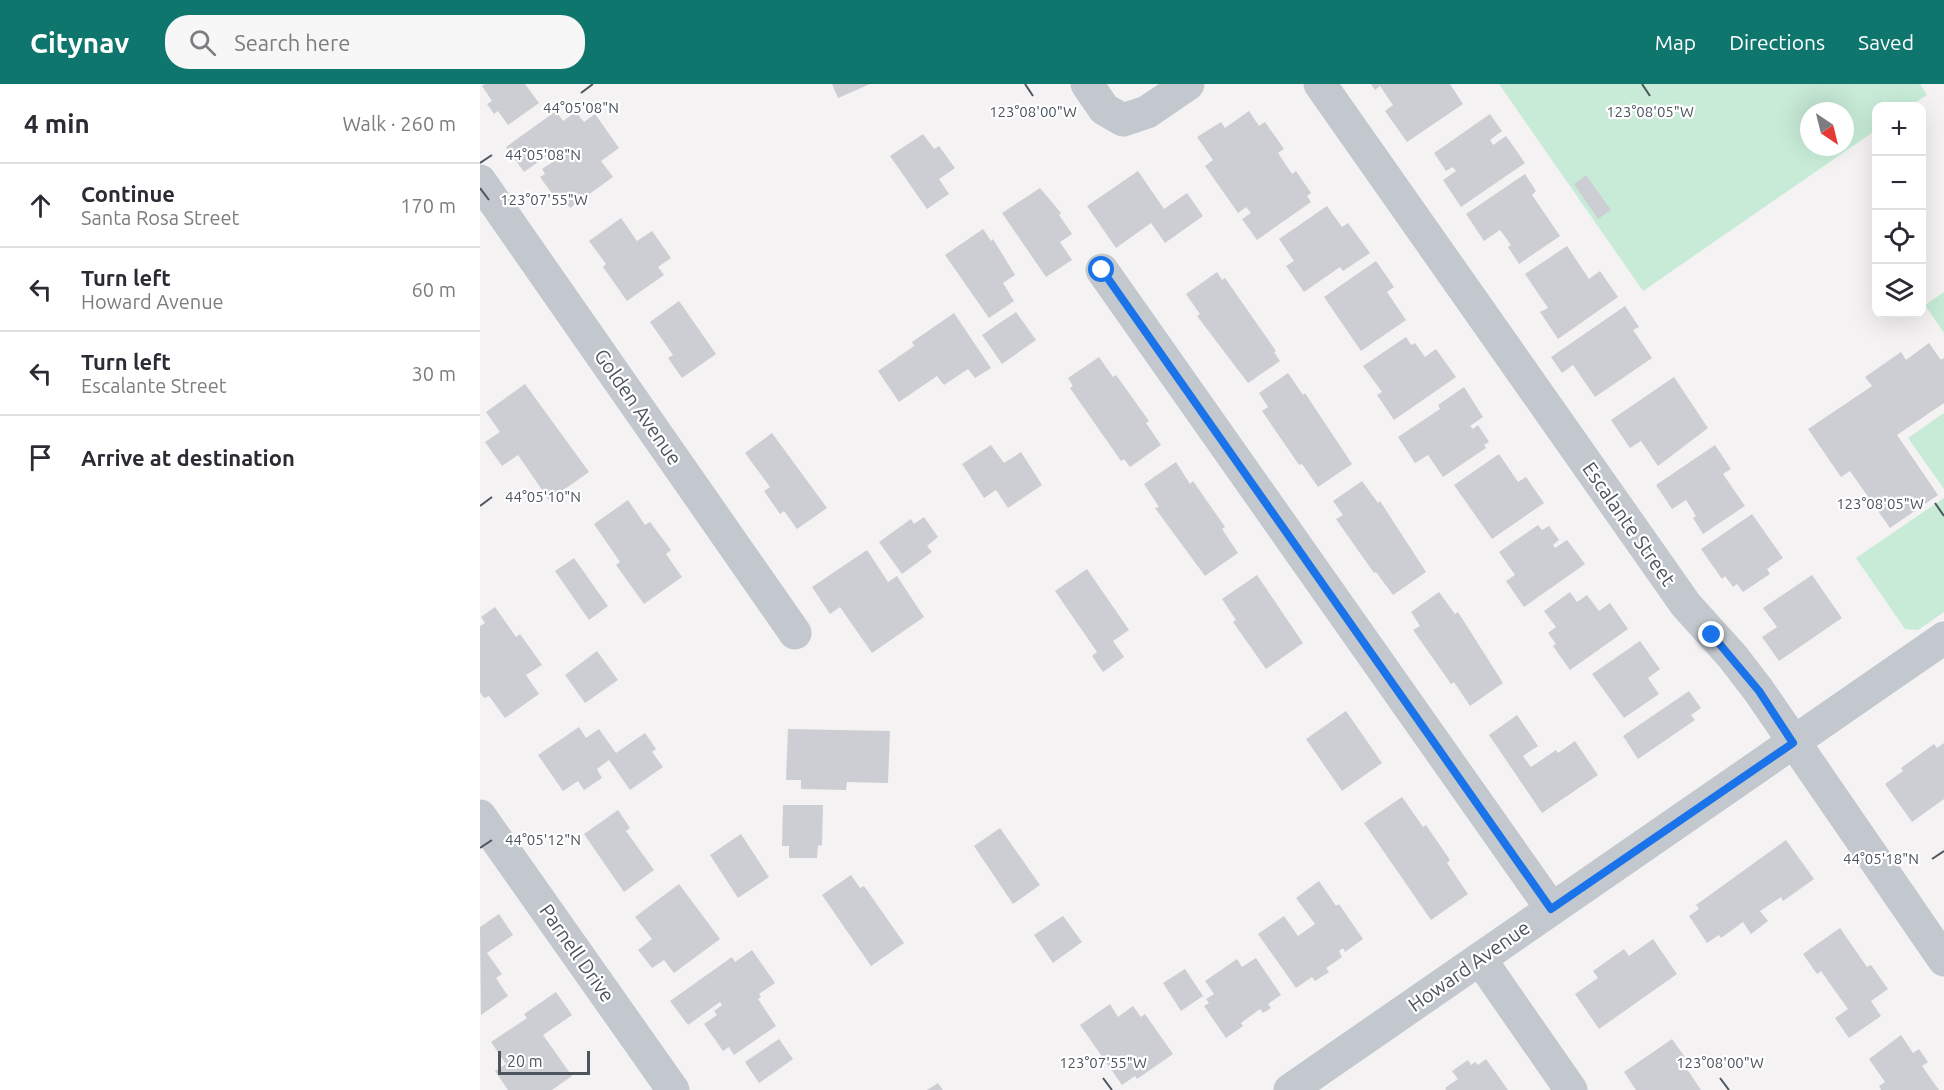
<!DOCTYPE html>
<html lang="en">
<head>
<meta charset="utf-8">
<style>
  :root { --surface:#fff; --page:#f7f7f7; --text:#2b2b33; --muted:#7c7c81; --line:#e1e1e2; --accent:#0f766e }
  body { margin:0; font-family:Ubuntu,sans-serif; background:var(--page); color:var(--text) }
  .controls { position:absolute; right:18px; top:18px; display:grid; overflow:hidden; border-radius:12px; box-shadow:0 6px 24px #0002 }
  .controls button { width:54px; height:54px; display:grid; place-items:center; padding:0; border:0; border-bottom:2px solid var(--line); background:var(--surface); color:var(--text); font:30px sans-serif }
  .compass { position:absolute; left:1320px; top:18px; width:54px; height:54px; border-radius:50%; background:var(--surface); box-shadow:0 6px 24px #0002; rotate:145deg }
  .scale { position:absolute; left:18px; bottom:15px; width:92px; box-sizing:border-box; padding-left:6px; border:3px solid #4c545d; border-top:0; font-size:16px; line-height:21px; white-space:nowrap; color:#4c545d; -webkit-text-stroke:4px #fff; paint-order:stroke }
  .stop { position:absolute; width:18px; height:18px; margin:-14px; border:4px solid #1a73e8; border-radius:50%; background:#fff }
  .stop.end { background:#1a73e8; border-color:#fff; box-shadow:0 2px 6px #0008 }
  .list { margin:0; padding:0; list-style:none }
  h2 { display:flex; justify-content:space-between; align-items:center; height:78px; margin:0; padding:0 24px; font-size:26px }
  h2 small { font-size:20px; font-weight:400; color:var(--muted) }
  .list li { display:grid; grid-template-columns:39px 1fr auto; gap:18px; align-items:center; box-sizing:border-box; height:84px; padding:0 24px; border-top:2px solid var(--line) }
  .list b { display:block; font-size:22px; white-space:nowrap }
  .list p { margin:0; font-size:20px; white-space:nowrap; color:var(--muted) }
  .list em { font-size:20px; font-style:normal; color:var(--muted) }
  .icon { flex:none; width:33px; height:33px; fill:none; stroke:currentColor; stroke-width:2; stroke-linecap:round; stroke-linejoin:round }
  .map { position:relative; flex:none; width:1464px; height:1006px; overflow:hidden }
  header { display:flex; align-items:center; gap:36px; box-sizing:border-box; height:84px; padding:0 30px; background:var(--accent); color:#fff }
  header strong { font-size:28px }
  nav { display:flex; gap:33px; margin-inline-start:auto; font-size:21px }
  .search { width:420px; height:54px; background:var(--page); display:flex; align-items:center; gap:15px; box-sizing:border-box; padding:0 21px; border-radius:24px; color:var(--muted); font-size:22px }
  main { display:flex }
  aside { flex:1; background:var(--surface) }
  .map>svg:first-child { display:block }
  .green { fill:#c7ebd7; fill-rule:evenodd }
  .building { fill:#cdced3 }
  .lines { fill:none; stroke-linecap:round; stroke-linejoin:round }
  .minor { stroke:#c2c8ce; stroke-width:33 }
  .tertiary { stroke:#c2c8ce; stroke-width:33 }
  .route { stroke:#1a73e8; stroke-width:8 }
  .ticks { fill:none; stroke:#4c545d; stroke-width:2 }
  .labels { text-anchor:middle; stroke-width:4.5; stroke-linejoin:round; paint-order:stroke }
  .street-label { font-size:20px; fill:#4c545d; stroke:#fff }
  .ticks-label { font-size:15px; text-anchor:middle; fill:#4c545d; stroke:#fff; stroke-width:4.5; stroke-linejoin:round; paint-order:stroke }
</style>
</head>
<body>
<header>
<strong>Citynav</strong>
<div class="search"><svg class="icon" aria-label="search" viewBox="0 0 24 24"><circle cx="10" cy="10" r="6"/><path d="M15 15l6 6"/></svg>Search here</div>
<nav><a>Map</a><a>Directions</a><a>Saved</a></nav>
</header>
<main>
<aside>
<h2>4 min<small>Walk · 260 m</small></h2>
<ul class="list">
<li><svg class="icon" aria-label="ahead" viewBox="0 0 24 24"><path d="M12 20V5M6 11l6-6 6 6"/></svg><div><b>Continue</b><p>Santa Rosa Street</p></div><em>170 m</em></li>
<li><svg class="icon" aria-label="left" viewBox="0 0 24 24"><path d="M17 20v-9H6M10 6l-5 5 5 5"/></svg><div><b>Turn left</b><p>Howard Avenue</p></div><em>60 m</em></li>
<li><svg class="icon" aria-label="left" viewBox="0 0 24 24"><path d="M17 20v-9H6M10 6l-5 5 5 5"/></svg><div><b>Turn left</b><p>Escalante Street</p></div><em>30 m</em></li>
<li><svg class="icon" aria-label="arrive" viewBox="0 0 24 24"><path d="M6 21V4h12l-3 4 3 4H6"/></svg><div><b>Arrive at destination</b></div></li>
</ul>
</aside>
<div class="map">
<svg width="1464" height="1006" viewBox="0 0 1464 1006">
  <rect width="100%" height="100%" fill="#f4f2f2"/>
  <path class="green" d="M 1019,0 L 1440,0 L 1447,11 L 1430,22 L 1396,22 L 1396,46 L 1163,207 ZM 1329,27 L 1365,27 L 1365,63 L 1329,63 Z
    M 1464,208 L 1464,249 L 1445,221 Z
    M 1464,329 L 1464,405 L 1428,354 Z
    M 1464,414 L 1464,528 L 1438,546 L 1425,545 L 1376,474 Z"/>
  <path class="building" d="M 5,0 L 45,0 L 59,19 L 28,41 L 18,27 L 14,30 L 7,20 L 12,17 L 2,2 Z
    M 352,0 L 390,0 L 358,14 Z
    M 891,0 L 970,0 L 983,20 L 927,58 L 905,27 L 913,21 L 900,2 L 895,6 Z
    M 76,27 L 83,37 L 96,28 L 104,38 L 115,30 L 139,64 L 121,77 L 133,93 L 90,124 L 80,110 L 75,114 L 60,93 L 65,90 L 62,85 L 80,73 L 75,66 L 44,88 L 26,63 Z
    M 769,27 L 779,42 L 785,38 L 804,65 L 798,69 L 812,90 L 816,87 L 831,109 L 827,112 L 831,118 L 777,156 L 762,135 L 771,129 L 766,123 L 758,129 L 725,82 L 733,76 L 717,53 L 741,38 L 745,44 Z
    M 1010,30 L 1022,47 L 1010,56 L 1013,61 L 1026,52 L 1045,79 L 981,123 L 963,96 L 976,87 L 973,83 L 966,87 L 954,69 Z
    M 443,50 L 454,65 L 459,62 L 475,84 L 459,95 L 469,110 L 447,125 L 410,72 Z
    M 658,87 L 684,125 L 707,109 L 723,132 L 685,159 L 671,139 L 636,164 L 607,122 Z
    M 1045,90 L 1056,107 L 1052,111 L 1080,152 L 1039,180 L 1028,163 L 1031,161 L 1020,146 L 1004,157 L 986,130 Z
    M 1106,91 L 1131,126 L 1118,135 L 1094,100 Z
    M 560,104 L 581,129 L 579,131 L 592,150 L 580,158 L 592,176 L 566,193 L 522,129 Z
    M 847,122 L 862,143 L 868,139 L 890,169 L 863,187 L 860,183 L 824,208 L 806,182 L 814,177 L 799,155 Z
    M 141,134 L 157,157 L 172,147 L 191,174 L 178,183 L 184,191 L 147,217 L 123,183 L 126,180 L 109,157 Z
    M 503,145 L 511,157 L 513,155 L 535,191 L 523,199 L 534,217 L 509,234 L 465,171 Z
    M 1087,162 L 1109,195 L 1120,187 L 1138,213 L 1078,255 L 1060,228 L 1068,224 L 1045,190 Z
    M 896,177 L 914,203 L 907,208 L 926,236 L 881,267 L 844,213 Z
    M 737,188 L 742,196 L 745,194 L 796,267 L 794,268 L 800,277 L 768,299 L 717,232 L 720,230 L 706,210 Z
    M 199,217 L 236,270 L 202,294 L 188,274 L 193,271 L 170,238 Z
    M 1145,222 L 1159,243 L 1153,246 L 1172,274 L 1115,313 L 1093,281 L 1082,289 L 1071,273 Z
    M 536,228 L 556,256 L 522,280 L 502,251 Z
    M 474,229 L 511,284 L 495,294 L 488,285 L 464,301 L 457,292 L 419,318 L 398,287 L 434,262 L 432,258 Z
    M 926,253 L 931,261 L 935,259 L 945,273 L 956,265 L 976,293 L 914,336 L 897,311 L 902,308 L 883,282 Z
    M 1449,259 L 1461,276 L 1464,274 L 1464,319 L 1417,351 L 1458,411 L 1410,444 L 1370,387 L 1361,393 L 1328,345 L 1392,302 L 1385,293 L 1421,268 L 1426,276 Z
    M 619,273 L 633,293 L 636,291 L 669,337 L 666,339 L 681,361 L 650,383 L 644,375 L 641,377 L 590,304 L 593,302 L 588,294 Z
    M 808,289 L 823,311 L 825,309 L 872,380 L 838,403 L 822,380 L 819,381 L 782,327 L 788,323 L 779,309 Z
    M 1194,293 L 1228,344 L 1178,382 L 1161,357 L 1150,364 L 1131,336 Z
    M 45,300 L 109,388 L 69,416 L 38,371 L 22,382 L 5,358 L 20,348 L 6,328 Z
    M 984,303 L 1003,333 L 990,342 L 993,345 L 998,341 L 1009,358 L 1004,361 L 1006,364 L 963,393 L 948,371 L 935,379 L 918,353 L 960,325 L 958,321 Z
    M 292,349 L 347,424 L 317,445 L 304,427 L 300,430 L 284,407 L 290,403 L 265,369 Z
    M 511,361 L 524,379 L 541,368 L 562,401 L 528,424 L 516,406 L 504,414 L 482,380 Z
    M 1235,361 L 1251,385 L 1243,390 L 1265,422 L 1223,450 L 1213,434 L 1216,432 L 1206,416 L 1192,425 L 1176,401 Z
    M 1019,370 L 1038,398 L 1046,393 L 1064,419 L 1012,455 L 974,401 Z
    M 696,378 L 710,400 L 713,397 L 745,443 L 742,445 L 758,469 L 725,492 L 675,424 L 679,423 L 664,400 Z
    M 882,397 L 898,419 L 900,417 L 946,488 L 913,511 L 896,488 L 894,489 L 856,435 L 863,431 L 853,417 Z
    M 148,416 L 165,441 L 170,438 L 191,466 L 186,470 L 202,493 L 164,520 L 136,481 L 140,478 L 114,440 Z
    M 1272,430 L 1303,474 L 1287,485 L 1290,490 L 1263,508 L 1257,500 L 1253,503 L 1245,492 L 1242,495 L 1221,465 Z
    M 444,433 L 458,453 L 447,462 L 452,468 L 422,490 L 399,458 L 431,435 L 434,440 Z
    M 1058,441 L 1062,446 L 1069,442 L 1079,456 L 1073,461 L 1075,464 L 1087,456 L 1105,480 L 1044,523 L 1026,497 L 1035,491 L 1019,468 Z
    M 387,466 L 408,498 L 417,492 L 444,533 L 392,569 L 360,523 L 350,530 L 332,503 Z
    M 94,474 L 128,522 L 109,536 L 75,487 Z
    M 607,485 L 649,546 L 633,557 L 644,573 L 623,588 L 612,572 L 617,568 L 575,507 Z
    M 777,491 L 823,559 L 786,585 L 753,538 L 756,536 L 742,515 Z
    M 1332,491 L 1362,534 L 1299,577 L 1282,553 L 1297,543 L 1283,524 Z
    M 959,508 L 975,530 L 978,528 L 1023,599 L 990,622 L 974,598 L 971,600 L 933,546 L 940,542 L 931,528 Z
    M 1090,508 L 1097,518 L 1107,511 L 1119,527 L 1130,519 L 1148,545 L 1090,586 L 1073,562 L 1076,560 L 1068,549 L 1076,543 L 1064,527 Z
    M 15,523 L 36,553 L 40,550 L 62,581 L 46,591 L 59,610 L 25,634 L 9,612 L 4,614 L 0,608 L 0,542 L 5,539 L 1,533 Z
    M 1160,557 L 1180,585 L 1168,594 L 1179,610 L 1144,634 L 1112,590 Z
    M 117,567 L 138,596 L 105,619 L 85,591 Z
    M 1209,607 L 1221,624 L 1211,631 L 1215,636 L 1158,675 L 1143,652 Z
    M 866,627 L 902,679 L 862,707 L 826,655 Z
    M 1037,631 L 1058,662 L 1043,672 L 1051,683 L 1076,666 L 1078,669 L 1095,657 L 1118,691 L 1062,729 L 1009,651 Z
    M 99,643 L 106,654 L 119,645 L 136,669 L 165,649 L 176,665 L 172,668 L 183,683 L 150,706 L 129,676 L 117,685 L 122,694 L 104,706 L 98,697 L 83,707 L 58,671 Z
    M 308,645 L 410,647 L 408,699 L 367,698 L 366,706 L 321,705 L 321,696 L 306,696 Z
    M 1464,659 L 1464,715 L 1432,738 L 1405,700 L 1423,687 L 1421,684 L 1454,660 L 1457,664 Z
    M 922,713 L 943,743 L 946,741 L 970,776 L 967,779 L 988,810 L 951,836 L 884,739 Z
    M 303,721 L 343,721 L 342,761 L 338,762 L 337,774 L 309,774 L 309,762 L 302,762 Z
    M 138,726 L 150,744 L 146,747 L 174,786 L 144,808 L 104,750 Z
    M 520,744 L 560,801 L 533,820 L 494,762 Z
    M 261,750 L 289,793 L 258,814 L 230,771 Z
    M 1306,756 L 1334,795 L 1303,817 L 1301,813 L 1280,827 L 1288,837 L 1271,850 L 1263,838 L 1241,854 L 1239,851 L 1227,859 L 1209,832 L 1219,825 L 1216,821 Z
    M 371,791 L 380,804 L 384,802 L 424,859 L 391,882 L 342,811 Z
    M 839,797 L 856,822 L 859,820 L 883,855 L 865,868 L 863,864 L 859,867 L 862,873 L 846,884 L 849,888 L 835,897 L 832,893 L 816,904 L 778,850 L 804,832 L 818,852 L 835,840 L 816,814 Z
    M 199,800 L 240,855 L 194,889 L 184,876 L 172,884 L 158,866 L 172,855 L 155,833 Z
    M 19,830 L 33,851 L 7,869 L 22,890 L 16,894 L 28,912 L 1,931 L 0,843 Z
    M 583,832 L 602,858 L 573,879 L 554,851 Z
    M 1360,844 L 1387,883 L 1391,881 L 1408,905 L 1391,917 L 1401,932 L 1369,954 L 1355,934 L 1368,925 L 1341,887 L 1337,890 L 1323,870 Z
    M 1173,855 L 1197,890 L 1119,945 L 1095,910 L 1118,894 L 1113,887 L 1144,865 L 1149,872 Z
    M 272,866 L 295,899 L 279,910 L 281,913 L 278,915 L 296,942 L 254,971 L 249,963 L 243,967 L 224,940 L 237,931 L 234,927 L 242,921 L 240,918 L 208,941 L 190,917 L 252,873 L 255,878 Z
    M 776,874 L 801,911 L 788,920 L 791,924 L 783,929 L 780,925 L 761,939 L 763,942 L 746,954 L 724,922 L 729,919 L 726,915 L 734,910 L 725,897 L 757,875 L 762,883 Z
    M 705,885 L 723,912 L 701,927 L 683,899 Z
    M 76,908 L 92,931 L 63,951 L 92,992 L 72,1006 L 28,1006 L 15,987 L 26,980 L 11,958 L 47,934 L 44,930 Z
    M 630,920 L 638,933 L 653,922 L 661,933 L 665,930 L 693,970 L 657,995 L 655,992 L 642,1001 L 600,941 Z
    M 1421,951 L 1433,969 L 1439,965 L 1448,978 L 1442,982 L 1459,1006 L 1401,1006 L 1399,1002 L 1405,998 L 1389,975 Z
    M 299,955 L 313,975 L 279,999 L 265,978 Z
    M 1192,955 L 1207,976 L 1203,979 L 1221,1006 L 1156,1006 L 1144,988 Z
    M 1006,975 L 1028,1006 L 966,1006 L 965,1004 L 978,995 L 972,987 L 988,976 L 991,981 L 995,978 L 998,981 Z
    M 458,999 L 463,1006 L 447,1006 Z"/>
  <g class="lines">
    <path class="minor" d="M 607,0 L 624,25 L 643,36 L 667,28 L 708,0
      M 840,0 L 1206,521 L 1253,573 L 1279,607 L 1464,876
      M 0,97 L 315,549
      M 622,186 L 1071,824
      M 0,732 L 193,1006
      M 1000,875 L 1091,1006"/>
    <path class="tertiary" d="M 810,1006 L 1464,554"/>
  </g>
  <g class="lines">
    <path class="route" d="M 622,186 L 1071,825 L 1313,659 L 1279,607 L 1232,551"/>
  </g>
  <path class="ticks" d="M 545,0 L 553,12M 1162,0 L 1170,12M 101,9 L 113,0M 0,79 L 12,71M 0,104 L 9,116M 1455,419 L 1464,432M 0,422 L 12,413M 0,764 L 12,756M 1452,775 L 1464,767M 623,994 L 632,1006M 1240,994 L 1249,1006"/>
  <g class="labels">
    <g class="street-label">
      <text transform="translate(158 323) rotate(55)" y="7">Golden Avenue</text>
      <text transform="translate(1149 440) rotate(55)" y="7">Escalante Street</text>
      <text transform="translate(97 869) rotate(55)" y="7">Parnell Drive</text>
      <text transform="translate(989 882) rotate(-35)" y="7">Howard Avenue</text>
    </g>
  </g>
  <g class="ticks-label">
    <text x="101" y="29">44°05'08"N</text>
    <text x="553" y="33">123°08'00"W</text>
    <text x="1170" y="33">123°08'05"W</text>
    <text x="63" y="76">44°05'08"N</text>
    <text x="64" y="121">123°07'55"W</text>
    <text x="63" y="418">44°05'10"N</text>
    <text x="1400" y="425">123°08'05"W</text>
    <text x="63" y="761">44°05'12"N</text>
    <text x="1401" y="780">44°05'18"N</text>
    <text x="623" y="984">123°07'55"W</text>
    <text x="1240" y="984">123°08'00"W</text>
  </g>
</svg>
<div class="controls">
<button>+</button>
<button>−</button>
<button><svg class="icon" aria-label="locate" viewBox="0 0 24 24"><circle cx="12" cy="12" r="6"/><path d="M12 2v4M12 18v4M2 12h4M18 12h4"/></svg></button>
<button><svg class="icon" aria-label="layers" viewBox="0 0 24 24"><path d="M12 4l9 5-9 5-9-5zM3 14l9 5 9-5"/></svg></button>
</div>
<svg class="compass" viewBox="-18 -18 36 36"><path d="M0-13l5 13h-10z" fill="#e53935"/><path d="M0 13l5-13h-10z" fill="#7c7c81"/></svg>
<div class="scale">20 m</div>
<div class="stop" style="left:622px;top:186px"></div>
<div class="stop end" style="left:1232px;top:551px"></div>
</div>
</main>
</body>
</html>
